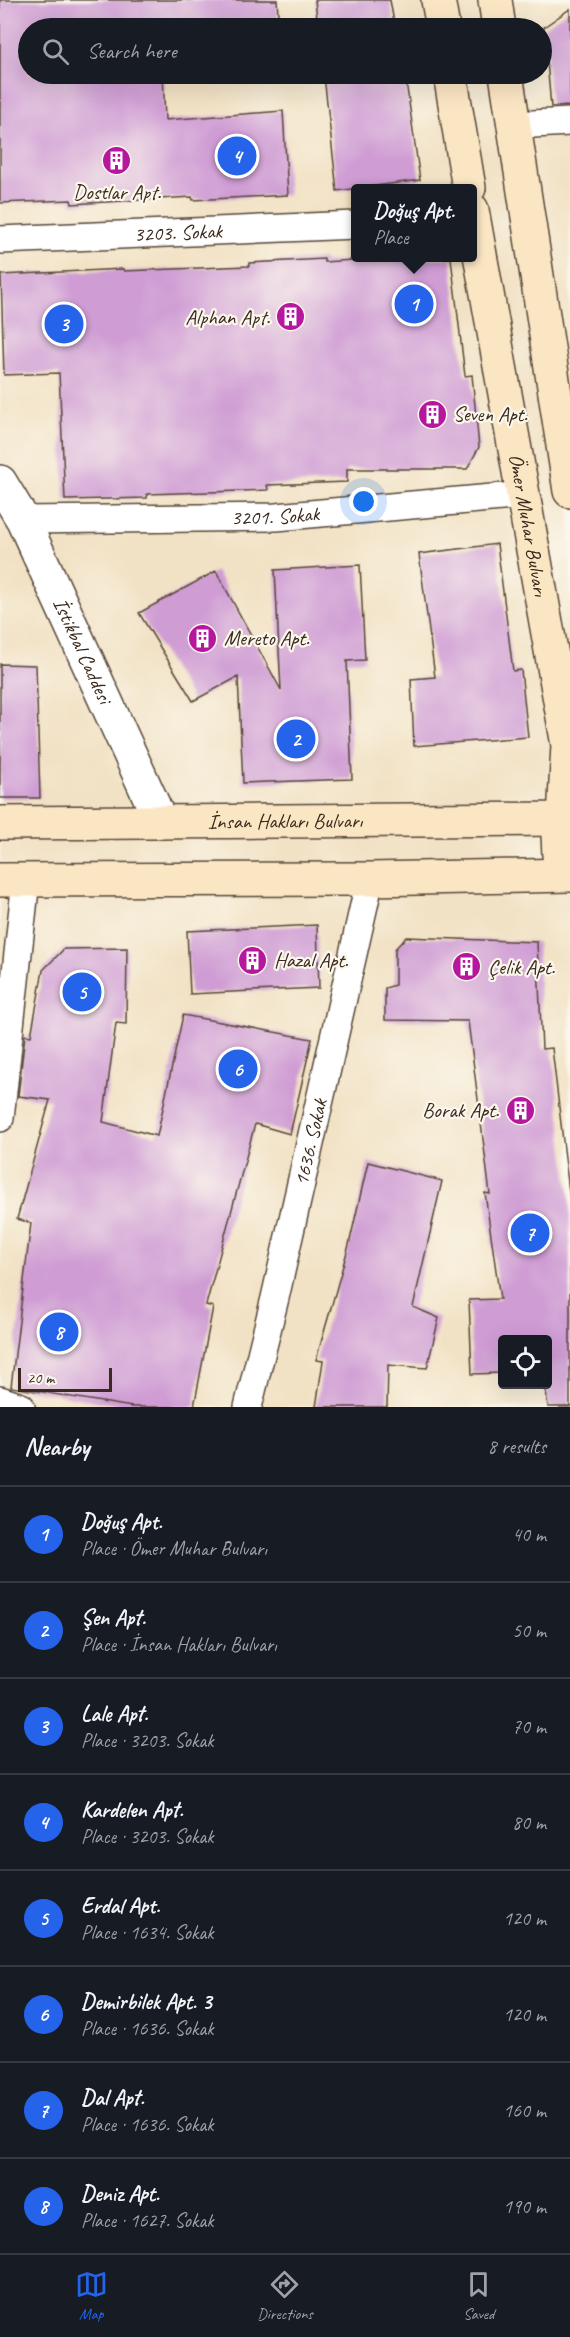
<!DOCTYPE html>
<html lang="en">
<head>
<meta charset="utf-8">
<style>
  :root { --surface:#171b24; --page:#242831; --text:#f1f3f6; --muted:#9ea1a6; --line:#363941; --accent:#2563eb }
  body { margin:0; font-family:Caveat,sans-serif; background:var(--page); color:var(--text) }
  .controls { position:absolute; right:18px; bottom:18px; display:grid; overflow:hidden; border-radius:6px; box-shadow:0 6px 24px #0002 }
  .controls button { width:54px; height:54px; display:grid; place-items:center; padding:0; border:0; border-bottom:2px solid var(--line); background:var(--surface); color:var(--text); font:30px sans-serif }
  .scale { position:absolute; left:18px; bottom:15px; width:94px; box-sizing:border-box; padding-left:6px; border:3px solid #3b2a1e; border-top:0; font-size:16px; line-height:21px; white-space:nowrap; color:#3b2a1e; -webkit-text-stroke:4px #fbf7ec; paint-order:stroke }
  .you { position:absolute; left:364px; top:502px; width:21px; height:21px; margin:-15px; border:4px solid #fff; border-radius:50%; background:#1a73e8; box-shadow:0 0 0 9px #1a73e833 }
  .badge { display:grid; place-items:center; width:39px; height:39px; border-radius:50%; background:var(--accent); color:#fff; font-size:20px; font-weight:700 }
  .pin { position:absolute; translate:-50% -50%; border:3px solid #fff; box-shadow:0 2px 6px #0006 }
  .popup { position:absolute; left:351px; top:184px; width:126px; height:78px; box-sizing:border-box; display:grid; place-content:center; border-radius:6px; background:var(--surface); filter:drop-shadow(0 2px 4px #0005); font-size:20px; white-space:nowrap; color:var(--muted) }
  .popup b { font-size:22px; color:var(--text) }
  .popup::after { content:''; position:absolute; left:50%; top:100%; margin-left:-12px; border:12px solid transparent; border-top-color:var(--surface) }
  .list { margin:0; padding:0; list-style:none }
  h2 { display:flex; justify-content:space-between; align-items:center; height:78px; margin:0; padding:0 24px; font-size:26px }
  h2 small { font-size:20px; font-weight:400; color:var(--muted) }
  .list li { display:grid; grid-template-columns:39px 1fr auto; gap:18px; align-items:center; box-sizing:border-box; height:96px; padding:0 24px; border-top:2px solid var(--line) }
  .list b { display:block; font-size:22px; white-space:nowrap }
  .list p { margin:0; font-size:20px; white-space:nowrap; color:var(--muted) }
  .list em { font-size:20px; font-style:normal; color:var(--muted) }
  .icon { flex:none; width:33px; height:33px; fill:none; stroke:currentColor; stroke-width:2; stroke-linecap:round; stroke-linejoin:round }
  .map { position:relative; flex:none; width:570px; height:1407px; overflow:hidden }
  .search { position:absolute; background:var(--surface); box-shadow:0 6px 24px #0002; left:18px; right:18px; top:18px; height:66px; display:flex; align-items:center; gap:15px; box-sizing:border-box; padding:0 21px; border-radius:33px; color:var(--muted); font-size:22px }
  .sheet { height:846px; background:var(--surface) }
  nav { display:flex; justify-content:space-around; align-items:center; box-sizing:border-box; height:84px; border-top:2px solid var(--line); background:var(--surface); font-size:16px; color:var(--muted) }
  nav a { display:grid; justify-items:center; gap:3px }
  nav .on { color:var(--accent) }
  .map>svg:first-child { display:block }
  .building { fill:#cf9cd4 }
  .lines { fill:none; stroke-linecap:round; stroke-linejoin:round }
  .minor-casing { stroke:#564637; stroke-width:30 }
  .tertiary-casing { stroke:#564637; stroke-width:36 }
  .secondary-casing { stroke:#564637; stroke-width:36 }
  .minor { stroke:#fff; stroke-width:27 }
  .tertiary { stroke:#fff; stroke-width:33 }
  .secondary { stroke:#fbe6c4; stroke-width:33 }
  .labels { text-anchor:middle; stroke-width:4.5; stroke-linejoin:round; paint-order:stroke }
  .poi-label { font-size:21px; fill:#3b2a1e; stroke:#fbf7ec; text-anchor:start }
  .street-label { font-size:21px; fill:#3b2a1e; stroke:#fbf7ec }
</style>
</head>
<body>
<div class="map">
<svg width="570" height="1407" viewBox="0 0 570 1407">
  <rect width="100%" height="100%" fill="#fbf7ec"/>
  <filter id="ink" filterUnits="userSpaceOnUse"><feTurbulence type="fractalNoise" baseFrequency=".0167" numOctaves="2"/><feDisplacementMap in="SourceGraphic" scale="12" xChannelSelector="R" yChannelSelector="G"/><feConvolveMatrix kernelMatrix="1 2 1 2 8 2 1 2 1" color-interpolation-filters="sRGB"/></filter>
  <filter id="wash" filterUnits="userSpaceOnUse"><feTurbulence type="fractalNoise" baseFrequency=".008" numOctaves="4" result="noise"/><feDisplacementMap in="SourceGraphic" scale="24" xChannelSelector="R" yChannelSelector="G"/><feGaussianBlur stdDeviation="1.35" result="paint"/><feColorMatrix in="noise" values="0 0 0 0 0 0 0 0 0 0 0 0 0 0 0 0 0 1.4 0 .05"/><feComposite in="paint" operator="in"/></filter>
  <g filter="url(#wash)">
    <rect width="100%" height="100%" fill="#f2e2c5"/>
    <g id="blocks">
      <path class="building" d="M 0,0 L 277,0 L 279,28 L 28,28 L 28,74 L 163,74 L 165,120 L 283,111 L 288,195 L 193,200 L 192,197 L 72,204 L 71,200 L 0,203 Z
        M 315,0 L 390,0 L 395,28 L 318,28 Z
        M 570,9 L 570,106 L 551,107 L 544,27 Z
        M 355,74 L 405,74 L 420,180 L 337,191 L 324,76 Z
        M 382,258 L 451,258 L 465,376 L 472,375 L 479,447 L 467,469 L 347,469 L 347,482 L 267,485 L 268,490 L 147,494 L 147,498 L 65,500 L 59,373 L 4,375 L 1,275 L 123,269 L 124,271 L 249,266 L 249,263 L 324,259 L 324,262 Z
        M 497,544 L 513,671 L 521,670 L 528,737 L 414,746 L 411,679 L 435,677 L 419,554 Z
        M 360,565 L 365,660 L 347,661 L 352,779 L 243,783 L 238,677 L 193,701 L 139,613 L 216,571 L 281,690 L 275,570 Z
        M 0,664 L 36,665 L 40,798 L 0,798 Z
        M 317,925 L 319,988 L 190,994 L 187,931 Z
        M 406,937 L 537,942 L 542,1049 L 552,1048 L 570,1200 L 570,1407 L 548,1407 L 545,1384 L 548,1384 L 548,1340 L 502,1340 L 502,1373 L 472,1374 L 469,1300 L 500,1299 L 485,1193 L 490,1194 L 468,1021 L 385,1020 L 385,988 L 395,985 L 395,949 Z
        M 127,948 L 126,1024 L 116,1023 L 103,1122 L 157,1136 L 183,1015 L 312,1039 L 290,1134 L 255,1124 L 206,1305 L 213,1307 L 194,1407 L 132,1407 L 11,1387 L 31,1223 L 17,1219 L 50,1100 L 18,1096 L 25,1035 L 31,1036 L 43,970 L 64,949 Z
        M 368,1162 L 442,1181 L 413,1307 L 439,1318 L 427,1368 L 388,1365 L 387,1407 L 316,1407 L 323,1361 L 316,1360 L 349,1245 Z"/>
    </g>
  </g>
  <g filter="url(#ink)">
    <use href="#blocks" fill-opacity="0" stroke="#564637" stroke-width="1.5"/>
    <g class="lines">
      <defs>
        <g id="minor">
          <path d="M 514,125 L 570,122"/>
          <path id="s1" d="M 0,240 L 356,225"/>
          <path id="s2" d="M 23,520 L 276,517 L 525,495"/>
          <path d="M 0,1118 L 26,880"/>
          <path d="M 0,1400 L 21,1407"/>
          <path id="s3" d="M 248,1407 L 275,1298 L 370,879"/>
        </g>
        <g id="tertiary">
          <path id="s4" d="M 0,482 L 23,520 L 161,822"/>
        </g>
        <g id="secondary">
          <path d="M 438,0 L 443,28"/>
          <path d="M 495,0 L 499,28"/>
          <path d="M 450,74 L 469,188"/>
          <path d="M 506,74 L 570,491"/>
          <path id="s5" d="M 472,210 L 568,745 L 564,819 L 558,835 L 559,856 L 570,871"/>
          <path id="s6" d="M 0,823 L 564,819 L 570,817"/>
          <path d="M 0,880 L 370,879 L 570,875"/>
        </g>
      </defs>
      <use href="#minor" class="minor-casing"/>
      <use href="#tertiary" class="tertiary-casing"/>
      <use href="#secondary" class="secondary-casing"/>
      <use href="#minor" class="minor"/>
      <use href="#tertiary" class="tertiary"/>
      <use href="#secondary" class="secondary"/>
    </g>
  </g>
  <defs>
    <symbol id="building-disc" viewBox="-11 -11 22 22"><circle r="9.5" fill="#b5179e" stroke="#fbf7ec"/><path d="M-4-6H4V6H1V3H-1V6H-4ZM-2.5-4.3h1.7v1.8h-1.7ZM.8-4.3h1.7v1.8H.8ZM-2.5-1h1.7V.8h-1.7ZM.8-1h1.7V.8H.8Z" fill="#fff"/></symbol>
  </defs>
  <g fill-rule="evenodd">
    <use href="#building-disc" x="100" y="144" width="33" height="33"/>
    <use href="#building-disc" x="274" y="300" width="33" height="33"/>
    <use href="#building-disc" x="416" y="398" width="33" height="33"/>
    <use href="#building-disc" x="186" y="622" width="33" height="33"/>
    <use href="#building-disc" x="236" y="944" width="33" height="33"/>
    <use href="#building-disc" x="450" y="950" width="33" height="33"/>
    <use href="#building-disc" x="504" y="1094" width="33" height="33"/>
  </g>
  <g class="labels">
    <g class="poi-label">
      <text x="117" y="199" text-anchor="middle">Dostlar Apt.</text>
      <text x="270" y="324" text-anchor="end">Alphan Apt.</text>
      <text x="453" y="421">Seven Apt.</text>
      <text x="224" y="645">Mereto Apt.</text>
      <text x="274" y="967">Hazal Apt.</text>
      <text x="488" y="974">Çelik Apt.</text>
      <text x="499" y="1117" text-anchor="end">Borak Apt.</text>
    </g>
    <g class="street-label">
      <text dy="7" stroke="none"><textPath href="#s1" startOffset="178">3203. Sokak</textPath></text>
      <text dy="7" stroke="none"><textPath href="#s2" startOffset="252">3201. Sokak</textPath></text>
      <text dy="7" stroke="none"><textPath href="#s5" startOffset="320">Ömer Muhar Bulvarı</textPath></text>
      <text dy="7" stroke="none"><textPath href="#s4" startOffset="188">İstikbal Caddesi</textPath></text>
      <text dy="7" stroke="none"><textPath href="#s6" startOffset="285">İnsan Hakları Bulvarı</textPath></text>
      <text dy="7" stroke="none"><textPath href="#s3" startOffset="272">1636. Sokak</textPath></text>
    </g>
  </g>
</svg>
<div class="controls">
<button><svg class="icon" aria-label="locate" viewBox="0 0 24 24"><circle cx="12" cy="12" r="6"/><path d="M12 2v4M12 18v4M2 12h4M18 12h4"/></svg></button>
</div>
<div class="scale">20 m</div>
<div class="you"></div>
<div class="pin badge" style="left:414px;top:304px">1</div>
<div class="popup"><b>Doğuş Apt.</b>Place</div>
<div class="pin badge" style="left:296px;top:739px">2</div>
<div class="pin badge" style="left:64px;top:324px">3</div>
<div class="pin badge" style="left:237px;top:156px">4</div>
<div class="pin badge" style="left:82px;top:992px">5</div>
<div class="pin badge" style="left:238px;top:1069px">6</div>
<div class="pin badge" style="left:530px;top:1233px">7</div>
<div class="pin badge" style="left:59px;top:1332px">8</div>
<div class="search"><svg class="icon" aria-label="search" viewBox="0 0 24 24"><circle cx="10" cy="10" r="6"/><path d="M15 15l6 6"/></svg>Search here</div>
</div>
<section class="sheet">
<h2>Nearby<small>8 results</small></h2>
<ul class="list">
<li><span class="badge">1</span><div><b>Doğuş Apt.</b><p>Place · Ömer Muhar Bulvarı</p></div><em>40 m</em></li>
<li><span class="badge">2</span><div><b>Şen Apt.</b><p>Place · İnsan Hakları Bulvarı</p></div><em>50 m</em></li>
<li><span class="badge">3</span><div><b>Lale Apt.</b><p>Place · 3203. Sokak</p></div><em>70 m</em></li>
<li><span class="badge">4</span><div><b>Kardelen Apt.</b><p>Place · 3203. Sokak</p></div><em>80 m</em></li>
<li><span class="badge">5</span><div><b>Erdal Apt.</b><p>Place · 1634. Sokak</p></div><em>120 m</em></li>
<li><span class="badge">6</span><div><b>Demirbilek Apt. 3</b><p>Place · 1636. Sokak</p></div><em>120 m</em></li>
<li><span class="badge">7</span><div><b>Dal Apt.</b><p>Place · 1636. Sokak</p></div><em>160 m</em></li>
<li><span class="badge">8</span><div><b>Deniz Apt.</b><p>Place · 1627. Sokak</p></div><em>190 m</em></li>
</ul>
</section>
<nav>
<a class="on"><svg class="icon" aria-label="map" viewBox="0 0 24 24"><path d="M3 6l6-2 6 2 6-2v14l-6 2-6-2-6 2zM9 4v14M15 6v14"/></svg>Map</a>
<a><svg class="icon" aria-label="directions" viewBox="0 0 24 24"><path d="M12 3l9 9-9 9-9-9zM9 14v-3h6M13 9l2 2-2 2"/></svg>Directions</a>
<a><svg class="icon" aria-label="saved" viewBox="0 0 24 24"><path d="M7 4h10v16l-5-4-5 4z"/></svg>Saved</a>
</nav>
</body>
</html>
